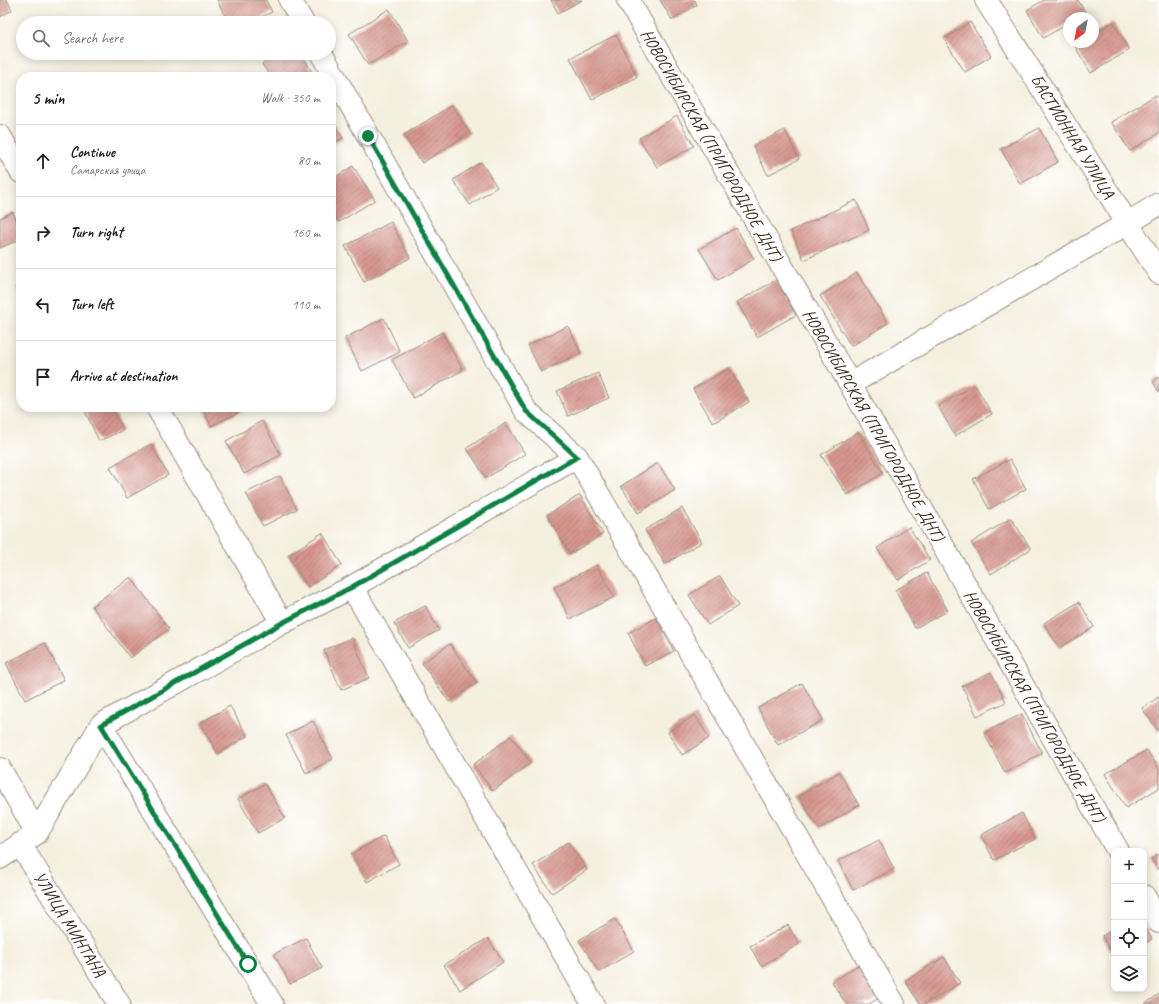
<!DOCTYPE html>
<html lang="en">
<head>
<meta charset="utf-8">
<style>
  :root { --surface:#fff; --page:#f6f6f6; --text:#202124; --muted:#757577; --line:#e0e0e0 }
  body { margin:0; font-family:Caveat,sans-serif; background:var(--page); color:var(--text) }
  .controls { position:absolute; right:12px; bottom:12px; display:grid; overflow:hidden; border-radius:8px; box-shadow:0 2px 10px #0003 }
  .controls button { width:36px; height:36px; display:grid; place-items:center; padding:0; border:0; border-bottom:1px solid var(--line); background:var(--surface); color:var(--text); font:20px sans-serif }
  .compass { position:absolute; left:1063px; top:12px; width:36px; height:36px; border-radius:50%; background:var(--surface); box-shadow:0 2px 10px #0003; rotate:212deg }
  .stop { position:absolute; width:12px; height:12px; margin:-9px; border:3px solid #0b8043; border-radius:50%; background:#fff }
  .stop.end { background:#0b8043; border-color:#fff; box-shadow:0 1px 4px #0008 }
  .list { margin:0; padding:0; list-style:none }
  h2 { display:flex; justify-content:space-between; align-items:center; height:52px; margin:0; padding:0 16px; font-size:17px }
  h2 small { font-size:13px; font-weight:400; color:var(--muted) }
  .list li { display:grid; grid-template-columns:26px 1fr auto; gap:12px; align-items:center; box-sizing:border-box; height:72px; padding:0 16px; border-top:1px solid var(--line) }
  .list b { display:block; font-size:15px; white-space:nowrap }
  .list p { margin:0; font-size:13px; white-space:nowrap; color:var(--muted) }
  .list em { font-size:13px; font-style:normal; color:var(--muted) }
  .icon { flex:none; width:22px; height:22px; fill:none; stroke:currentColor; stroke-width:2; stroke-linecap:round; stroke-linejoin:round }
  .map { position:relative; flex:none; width:1159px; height:1004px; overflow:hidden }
  .search { position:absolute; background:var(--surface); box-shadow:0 2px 10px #0003; left:16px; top:16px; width:320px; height:44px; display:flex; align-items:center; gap:10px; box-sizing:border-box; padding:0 14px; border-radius:22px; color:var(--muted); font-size:15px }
  .panel { position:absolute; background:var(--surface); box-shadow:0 2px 10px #0003; left:16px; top:72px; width:320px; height:340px; border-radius:16px }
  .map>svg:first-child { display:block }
  .building { fill:url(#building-hatch) }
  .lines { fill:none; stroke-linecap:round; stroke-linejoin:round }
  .minor-casing { stroke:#988d7e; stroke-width:24 }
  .minor { stroke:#fff; stroke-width:22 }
  .route { stroke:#0b8043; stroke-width:5 }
  .labels { text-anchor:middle; stroke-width:3.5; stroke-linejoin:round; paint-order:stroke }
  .street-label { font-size:17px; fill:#3b2a1e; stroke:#fff }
</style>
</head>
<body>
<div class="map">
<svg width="1159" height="1004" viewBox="0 0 1159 1004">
  <defs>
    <pattern id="building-hatch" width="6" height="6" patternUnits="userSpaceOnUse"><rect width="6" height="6" fill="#d6968e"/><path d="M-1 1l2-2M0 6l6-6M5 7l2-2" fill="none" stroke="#af7b73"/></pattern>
  </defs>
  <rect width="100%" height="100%" fill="#fff"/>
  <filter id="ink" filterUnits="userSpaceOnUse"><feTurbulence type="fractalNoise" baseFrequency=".025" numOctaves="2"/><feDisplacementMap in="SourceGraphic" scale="8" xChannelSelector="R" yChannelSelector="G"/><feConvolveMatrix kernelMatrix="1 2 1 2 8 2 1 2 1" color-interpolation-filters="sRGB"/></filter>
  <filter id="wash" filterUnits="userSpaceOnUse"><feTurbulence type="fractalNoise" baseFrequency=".012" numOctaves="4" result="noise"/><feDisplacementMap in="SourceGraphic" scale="16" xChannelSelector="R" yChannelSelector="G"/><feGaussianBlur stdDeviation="0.9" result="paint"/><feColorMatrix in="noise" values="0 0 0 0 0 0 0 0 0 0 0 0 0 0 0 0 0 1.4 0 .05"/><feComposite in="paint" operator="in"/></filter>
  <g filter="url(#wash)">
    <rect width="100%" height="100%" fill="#f4f0df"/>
    <g id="blocks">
      <path class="building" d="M 0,0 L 7,0 L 12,10 L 0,17 Z
        M 217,0 L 266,0 L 272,12 L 250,23 L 229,23 Z
        M 551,0 L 582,0 L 558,13 Z
        M 660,0 L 695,0 L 697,5 L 672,20 Z
        M 1044,0 L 1078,0 L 1086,14 L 1078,18 L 1069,18 L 1069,23 L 1043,38 L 1027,10 Z
        M 389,9 L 408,41 L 368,65 L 349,34 Z
        M 970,22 L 991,56 L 965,72 L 944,39 Z
        M 1113,22 L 1129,50 L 1091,73 L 1074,45 L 1079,42 L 1093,42 L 1093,34 Z
        M 616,35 L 637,77 L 592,100 L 570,58 Z
        M 279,53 L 301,53 L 312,72 L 304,77 L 271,77 L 262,64 Z
        M 1156,95 L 1159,100 L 1159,133 L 1130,151 L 1111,122 Z
        M 452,105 L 470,133 L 422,163 L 404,135 Z
        M 677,116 L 694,146 L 657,167 L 639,138 Z
        M 331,119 L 343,138 L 331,145 Z
        M 1039,128 L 1058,162 L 1020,184 L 1001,149 Z
        M 785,130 L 799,159 L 768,175 L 753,146 Z
        M 481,162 L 497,187 L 470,205 L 453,180 Z
        M 353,166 L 375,200 L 339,222 L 331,210 L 331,180 Z
        M 856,200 L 869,230 L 804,260 L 791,231 Z
        M 13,212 L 21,231 L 21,239 L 0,248 L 0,218 Z
        M 391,222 L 410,258 L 364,282 L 345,246 Z
        M 736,228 L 754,259 L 718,280 L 699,249 Z
        M 857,273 L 888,323 L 851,346 L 820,296 Z
        M 776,280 L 796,315 L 757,337 L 737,302 Z
        M 21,285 L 21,298 L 16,287 Z
        M 384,318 L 400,352 L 362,371 L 345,338 Z
        M 568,326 L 581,353 L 541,372 L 528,345 Z
        M 442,332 L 463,370 L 413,398 L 392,360 Z
        M 729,368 L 749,402 L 713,423 L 693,389 Z
        M 598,373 L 609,398 L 568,416 L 557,391 Z
        M 1159,377 L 1159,392 L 1153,382 Z
        M 975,385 L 992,414 L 955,436 L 938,406 Z
        M 89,407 L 112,407 L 123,430 L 99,441 L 84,409 Z
        M 202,407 L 250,407 L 211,426 Z
        M 262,421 L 281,455 L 244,474 L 226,441 Z
        M 506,423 L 525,454 L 486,478 L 467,448 Z
        M 858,432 L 883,473 L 847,495 L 821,455 Z
        M 151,444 L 168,475 L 127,498 L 110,467 Z
        M 1010,459 L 1026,489 L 989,509 L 973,479 Z
        M 658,463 L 675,490 L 638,513 L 621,486 Z
        M 280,476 L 297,509 L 263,526 L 246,493 Z
        M 580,495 L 603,534 L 570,554 L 547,515 Z
        M 682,508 L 702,542 L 665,564 L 645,530 Z
        M 1011,518 L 1031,549 L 991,574 L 971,543 Z
        M 909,527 L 930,560 L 898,580 L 877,548 Z
        M 322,533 L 342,565 L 308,587 L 288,555 Z
        M 597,565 L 614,597 L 570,619 L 554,587 Z
        M 927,573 L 948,611 L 915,628 L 895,590 Z
        M 720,576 L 738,606 L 708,625 L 689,595 Z
        M 131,577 L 169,629 L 130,658 L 92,606 Z
        M 1079,602 L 1094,627 L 1059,648 L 1044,623 Z
        M 425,606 L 439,630 L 408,648 L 394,623 Z
        M 656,618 L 674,651 L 645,666 L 628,633 Z
        M 352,638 L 369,678 L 341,690 L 324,650 Z
        M 45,643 L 64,680 L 25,700 L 6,663 Z
        M 450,644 L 477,683 L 449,702 L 422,663 Z
        M 991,672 L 1006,702 L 977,716 L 962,686 Z
        M 802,683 L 823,720 L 778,745 L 758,708 Z
        M 1159,697 L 1159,732 L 1142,708 Z
        M 230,706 L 247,736 L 218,754 L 200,723 Z
        M 1022,714 L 1042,753 L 1005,773 L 984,733 Z
        M 695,715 L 709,738 L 682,755 L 668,732 Z
        M 313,721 L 333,759 L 306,773 L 286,735 Z
        M 511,736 L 531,763 L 493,791 L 473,765 Z
        M 1147,750 L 1159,769 L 1159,788 L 1126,808 L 1105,774 Z
        M 839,772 L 859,805 L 819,829 L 799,796 Z
        M 265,784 L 285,818 L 258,833 L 238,799 Z
        M 1022,813 L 1035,839 L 994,860 L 981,835 Z
        M 384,836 L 399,864 L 367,882 L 351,854 Z
        M 879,840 L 894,869 L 853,890 L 838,861 Z
        M 568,842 L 587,870 L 552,893 L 533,865 Z
        M 1159,854 L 1159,871 L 1151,859 Z
        M 615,919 L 634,951 L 599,972 L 579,940 Z
        M 788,925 L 799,944 L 761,966 L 750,946 Z
        M 1144,926 L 1152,939 L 1144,944 Z
        M 1114,929 L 1114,957 L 1102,936 Z
        M 306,938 L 322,968 L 290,984 L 274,954 Z
        M 488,938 L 503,962 L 460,990 L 444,965 Z
        M 944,957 L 960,983 L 925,1004 L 920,1004 L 905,981 Z
        M 858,965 L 879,998 L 869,1004 L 846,1004 L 832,982 Z
        M 1159,994 L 1159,1004 L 1145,1004 Z"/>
    </g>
  </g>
  <g filter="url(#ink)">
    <use href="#blocks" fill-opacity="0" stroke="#988d7e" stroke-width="1"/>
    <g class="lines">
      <defs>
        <path id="minor" d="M 290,0 L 303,23
          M 628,0 L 850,384 L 1118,851
          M 986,0 L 1159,273
          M 321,53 L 526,411 L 577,457 L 894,1004
          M 0,136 L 21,172
          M 850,384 L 1128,223 L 1159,204
          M 157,407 L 282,623
          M 352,587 L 593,1004
          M 101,725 L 272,1004
          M 0,769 L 37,833
          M 20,844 L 119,1004
          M 0,858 L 37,833 L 101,725 L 282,623 L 352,587 L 577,457
          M 1144,896 L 1159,922"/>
      </defs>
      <use href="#minor" class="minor-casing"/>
      <use href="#minor" class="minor"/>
    </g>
  </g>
  <g class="lines" filter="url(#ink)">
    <path class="route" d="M 248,964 L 101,725 L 282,623 L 352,587 L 577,457 L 526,411 L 368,136"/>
  </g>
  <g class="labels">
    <g class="street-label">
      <text transform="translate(1073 136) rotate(58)" y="6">БАСТИОННАЯ УЛИЦА</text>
      <text transform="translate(712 145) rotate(60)" y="6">НОВОСИБИРСКАЯ (ПРИГОРОДНОЕ ДНТ)</text>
      <text transform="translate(874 425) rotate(60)" y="6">НОВОСИБИРСКАЯ (ПРИГОРОДНОЕ ДНТ)</text>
      <text transform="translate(1035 706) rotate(60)" y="6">НОВОСИБИРСКАЯ (ПРИГОРОДНОЕ ДНТ)</text>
      <text transform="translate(70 924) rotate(58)" y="6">УЛИЦА МИНТАНА</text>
    </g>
  </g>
</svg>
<div class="controls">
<button>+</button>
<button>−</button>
<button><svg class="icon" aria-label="locate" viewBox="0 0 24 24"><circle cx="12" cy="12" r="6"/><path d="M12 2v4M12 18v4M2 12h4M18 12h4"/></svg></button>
<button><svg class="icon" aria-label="layers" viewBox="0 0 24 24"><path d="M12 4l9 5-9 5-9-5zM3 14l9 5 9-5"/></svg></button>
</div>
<svg class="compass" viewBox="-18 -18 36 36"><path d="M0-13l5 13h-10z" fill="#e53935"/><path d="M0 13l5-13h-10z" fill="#757577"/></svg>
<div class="stop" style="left:248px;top:964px"></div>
<div class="stop end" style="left:368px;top:136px"></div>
<div class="search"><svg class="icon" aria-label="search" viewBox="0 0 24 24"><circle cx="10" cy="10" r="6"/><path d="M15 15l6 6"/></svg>Search here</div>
<section class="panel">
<h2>5 min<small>Walk · 350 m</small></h2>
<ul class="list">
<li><svg class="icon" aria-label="ahead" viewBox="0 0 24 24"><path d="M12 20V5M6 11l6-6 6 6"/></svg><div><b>Continue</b><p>Самарская улица</p></div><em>80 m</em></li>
<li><svg class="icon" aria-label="right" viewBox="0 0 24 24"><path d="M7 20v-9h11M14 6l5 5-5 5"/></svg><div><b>Turn right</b></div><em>160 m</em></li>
<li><svg class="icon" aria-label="left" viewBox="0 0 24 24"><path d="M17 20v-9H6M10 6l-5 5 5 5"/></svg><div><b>Turn left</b></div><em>110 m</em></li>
<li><svg class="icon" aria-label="arrive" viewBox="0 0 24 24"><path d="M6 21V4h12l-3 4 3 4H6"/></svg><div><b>Arrive at destination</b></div></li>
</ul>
</section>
</div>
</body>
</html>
